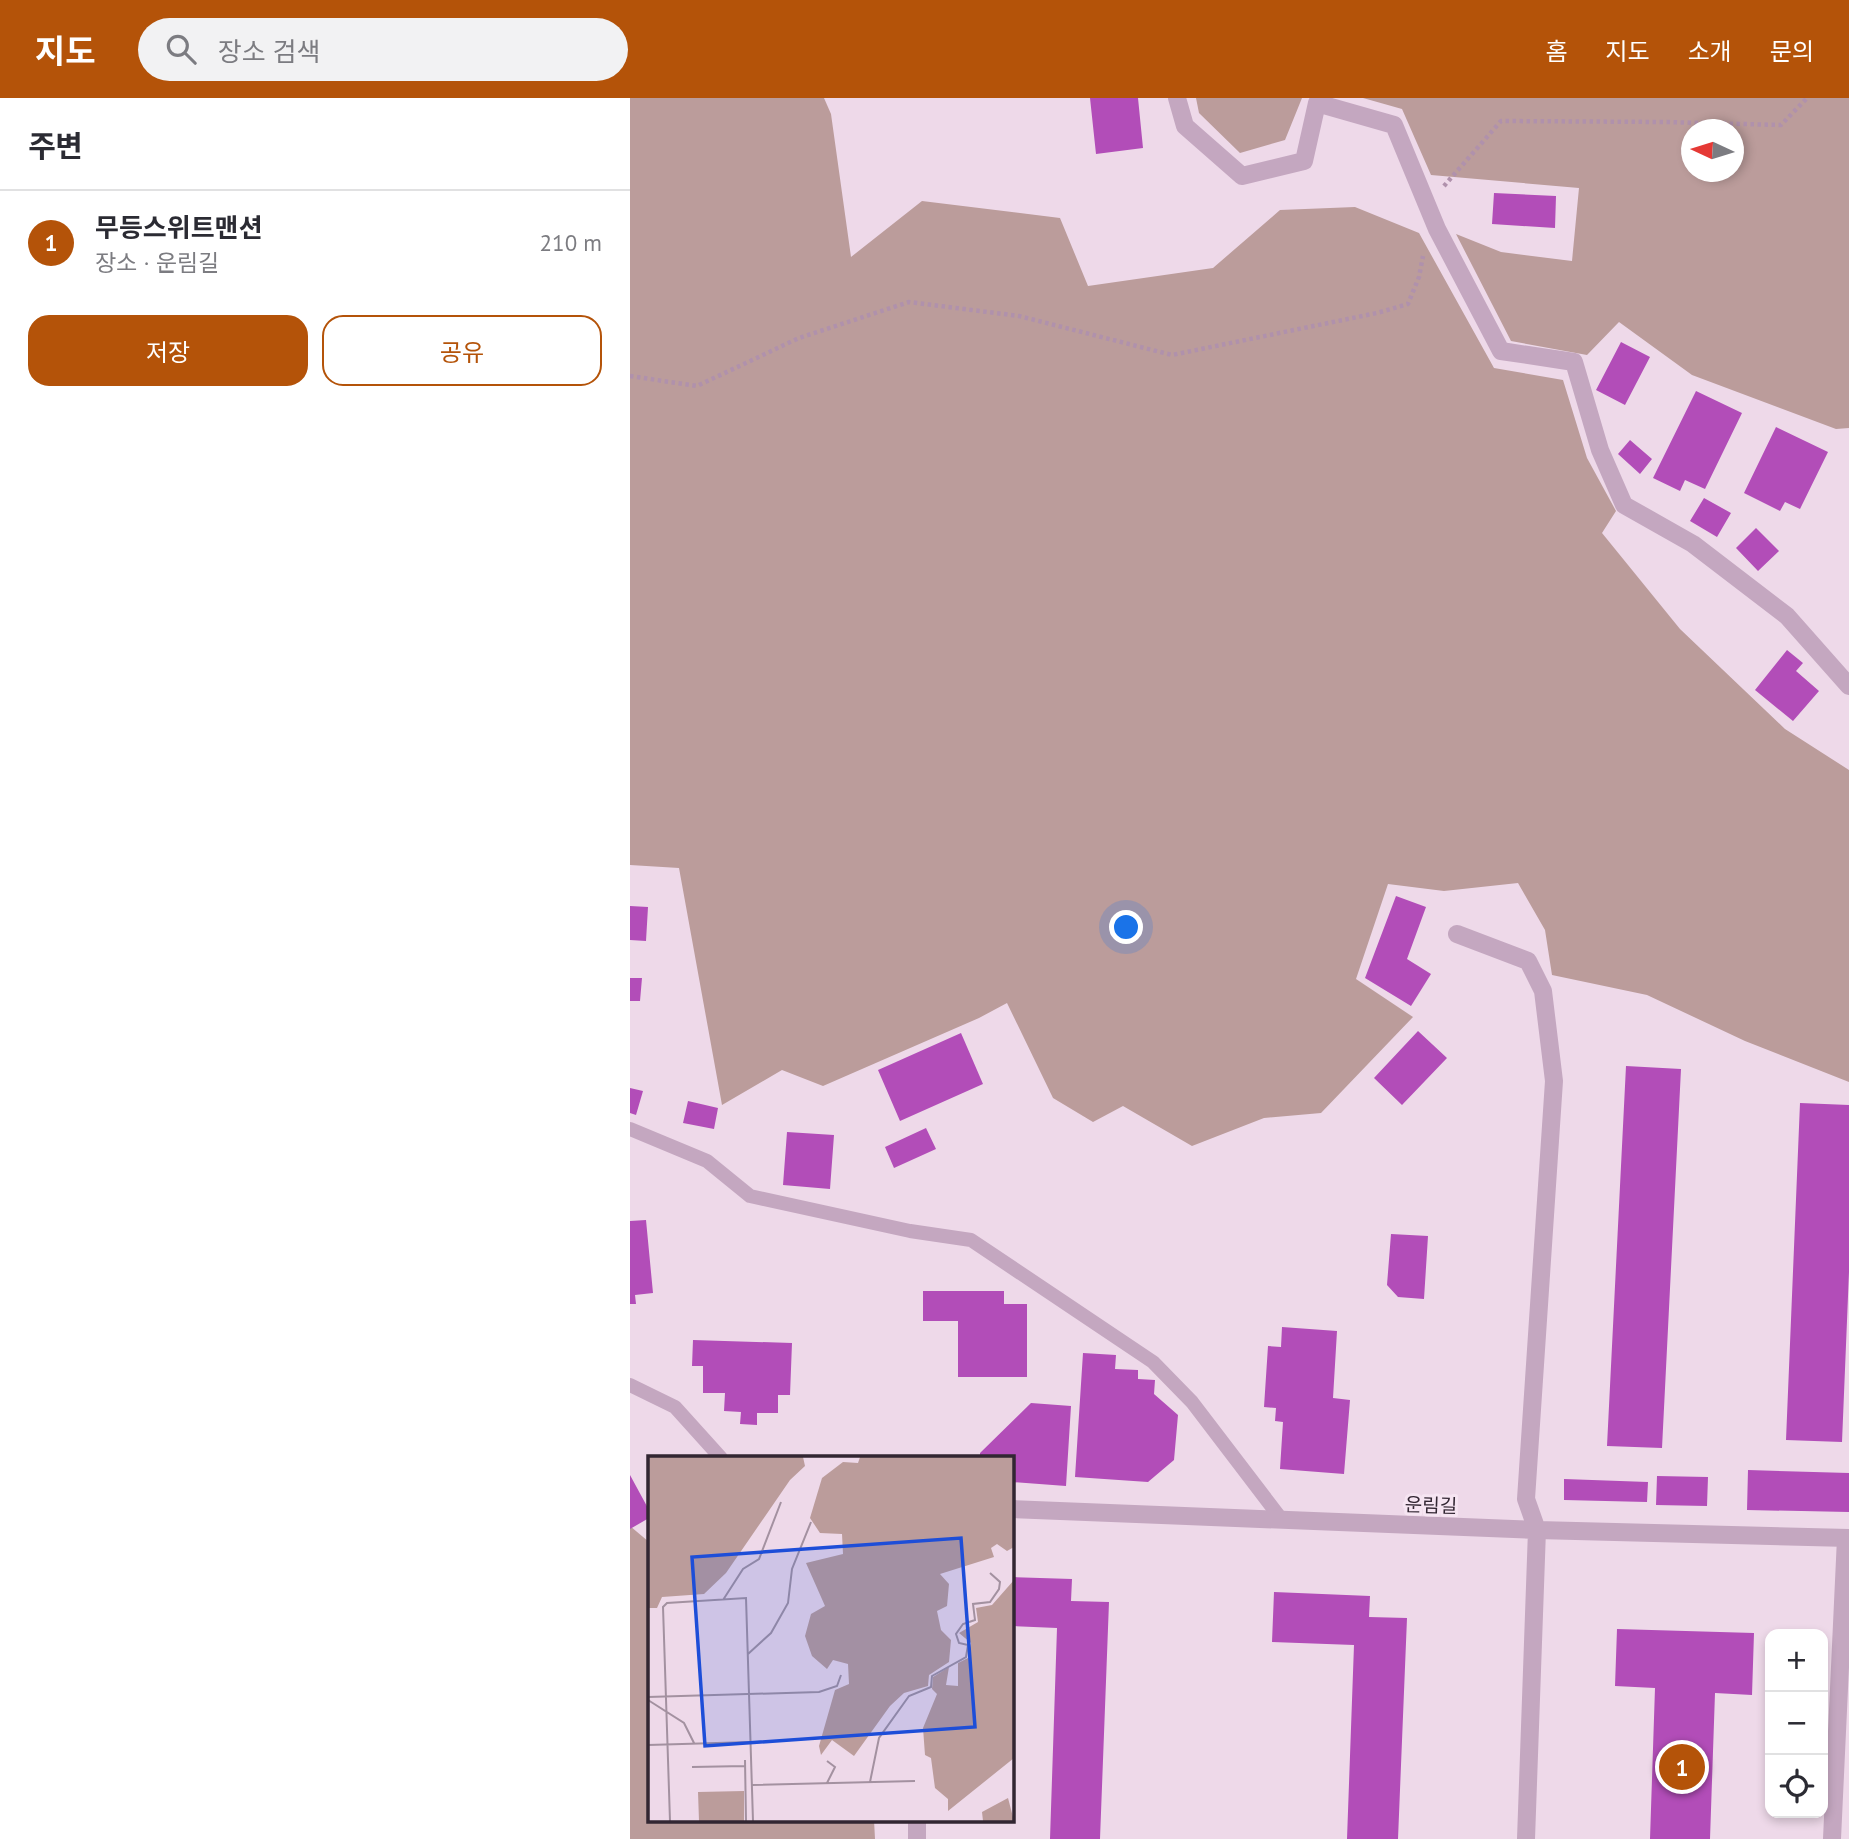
<!DOCTYPE html>
<html lang="ko">
<head>
<meta charset="utf-8">
<style>
  :root { --surface:#fff; --page:#f2f2f3; --text:#2b2b33; --muted:#7c7c81; --line:#e1e1e2; --accent:#b45309 }
  body { margin:0; font-family:"PT Sans","Noto Sans KR",sans-serif; background:var(--page); color:var(--text) }
  .controls { position:absolute; right:21px; bottom:21px; display:grid; overflow:hidden; border-radius:14px; box-shadow:0 4px 10px #0003 }
  .controls button { width:63px; height:63px; display:grid; place-items:center; padding:0; border:0; border-bottom:2px solid var(--line); background:var(--surface); color:var(--text); font:35px sans-serif }
  .compass { position:absolute; left:1051px; top:21px; width:63px; height:63px; border-radius:50%; background:var(--surface); box-shadow:0 4px 10px #0003; rotate:274deg }
  .you { position:absolute; left:497px; top:830px; width:24px; height:24px; margin:-18px; border:5px solid #fff; border-radius:50%; background:#1a73e8; box-shadow:0 0 0 10px #1a73e833 }
  .badge { display:grid; place-items:center; width:46px; height:46px; border-radius:50%; background:var(--accent); color:#fff; font-size:23px; font-weight:700 }
  .pin { position:absolute; translate:-50% -50%; border:4px solid #fff; box-shadow:0 2px 7px #0006 }
  .list { margin:0; padding:0; list-style:none }
  h2 { display:flex; justify-content:space-between; align-items:center; height:91px; margin:0; padding:0 28px; font-size:30px }
  h2 small { font-size:23px; font-weight:400; color:var(--muted) }
  .list li { display:grid; grid-template-columns:46px 1fr auto; gap:21px; align-items:center; box-sizing:border-box; height:105px; padding:0 28px; border-top:2px solid var(--line) }
  .list b { display:block; font-size:26px; white-space:nowrap }
  .list p { margin:0; font-size:23px; white-space:nowrap; color:var(--muted) }
  .list em { font-size:23px; font-style:normal; color:var(--muted) }
  .actions { display:flex; gap:14px; padding:21px 28px }
  .actions a { flex:1; padding:16px 0; border:2px solid var(--accent); border-radius:21px; text-align:center; font-size:24px; color:var(--accent) }
  .actions .main { background:var(--accent); color:#fff }
  .icon { flex:none; width:38px; height:38px; fill:none; stroke:currentColor; stroke-width:2; stroke-linecap:round; stroke-linejoin:round }
  .map { position:relative; flex:none; width:1219px; height:1741px; overflow:hidden }
  header { display:flex; align-items:center; gap:42px; box-sizing:border-box; height:98px; padding:0 35px; background:var(--accent); color:#fff }
  header strong { font-size:33px }
  nav { display:flex; gap:38px; margin-inline-start:auto; font-size:24px }
  .search { width:490px; height:63px; background:var(--page); display:flex; align-items:center; gap:18px; box-sizing:border-box; padding:0 24px; border-radius:38px; color:var(--muted); font-size:26px }
  main { display:flex }
  aside { flex:1; background:var(--surface) }
  .map>svg:first-child { display:block }
  .green { fill:#bb9c9b; fill-rule:evenodd }
  .building { fill:#b24db8 }
  .lines { fill:none; stroke-linecap:round; stroke-linejoin:round }
  .path { stroke:#b091ac; stroke-width:4.5; stroke-dasharray:3.5 3.5; stroke-linecap:butt }
  .service { stroke:#c4a7c0; stroke-width:14 }
  .minor { stroke:#c4a7c0; stroke-width:18 }
  .labels { text-anchor:middle; stroke-width:6; stroke-linejoin:round; paint-order:stroke }
  .street-label { font-size:19px; fill:#322632; stroke:#f6e5f2 }
  .inset-road { fill:none; stroke:#a391a0; stroke-width:2 }
  .view { fill:#1d4ed8; fill-opacity:0.15; stroke:#1d4ed8; stroke-width:3.5 }
  .inset-edge { fill:none; stroke:#322632; stroke-width:3.5 }
</style>
</head>
<body>
<header>
<strong>지도</strong>
<div class="search"><svg class="icon" aria-label="search" viewBox="0 0 24 24"><circle cx="10" cy="10" r="6"/><path d="M15 15l6 6"/></svg>장소 검색</div>
<nav><a>홈</a><a>지도</a><a>소개</a><a>문의</a></nav>
</header>
<main>
<aside>
<h2>주변<small></small></h2>
<ul class="list">
<li><span class="badge">1</span><div><b>무등스위트맨션</b><p>장소 · 운림길</p></div><em>210 m</em></li>
</ul>
<div class="actions"><a class="main">저장</a><a>공유</a></div>
</aside>
<div class="map">
<svg width="1219" height="1741" viewBox="0 0 1219 1741">
  <rect width="100%" height="100%" fill="#eed9e9"/>
  <path class="green" d="M 0,0 L 194,0 L 201,16 L 221,159 L 292,103 L 430,120 L 458,188 L 583,170 L 650,112 L 725,109 L 789,135 L 864,270 L 933,282 L 957,360 L 986,413 L 972,435 L 1050,531 L 1155,631 L 1219,672 L 1219,984 L 1115,943 L 1017,897 L 922,877 L 915,832 L 888,785 L 814,793 L 758,786 L 726,881 L 783,919 L 691,1015 L 634,1020 L 562,1048 L 493,1008 L 463,1024 L 423,1000 L 377,905 L 349,920 L 193,988 L 152,972 L 92,1007 L 49,770 L 0,767 Z
    M 566,0 L 672,0 L 655,42 L 610,55 L 569,15 Z
    M 733,0 L 1219,0 L 1219,330 L 1206,331 L 1062,277 L 989,224 L 957,257 L 881,243 L 826,136 L 871,154 L 942,163 L 949,90 L 801,77 L 772,11 ZM 1062,32 L 1104,32 L 1104,74 L 1062,74 Z
    M 0,1428 L 19,1444 L 19,1722 L 244,1722 L 245,1741 L 0,1741 Z"/>
  <path class="building" d="M 460,0 L 508,0 L 513,50 L 466,56 Z
    M 864,95 L 926,98 L 925,130 L 862,126 Z
    M 991,244 L 1020,259 L 995,307 L 966,292 Z
    M 1066,293 L 1112,315 L 1075,391 L 1055,382 L 1050,393 L 1023,380 Z
    M 1146,329 L 1198,354 L 1170,411 L 1155,404 L 1150,413 L 1114,395 Z
    M 1000,342 L 1022,361 L 1010,376 L 988,356 Z
    M 1074,400 L 1101,415 L 1087,439 L 1060,423 Z
    M 1126,430 L 1149,453 L 1128,473 L 1106,450 Z
    M 1157,552 L 1173,565 L 1166,573 L 1189,593 L 1163,623 L 1125,592 Z
    M 766,798 L 796,809 L 777,861 L 801,876 L 781,908 L 735,880 Z
    M 0,808 L 18,809 L 16,843 L 0,842 Z
    M 0,880 L 12,880 L 10,903 L 0,903 Z
    M 788,933 L 817,960 L 772,1007 L 744,980 Z
    M 331,935 L 353,986 L 270,1023 L 248,972 Z
    M 996,968 L 1051,971 L 1032,1350 L 977,1348 Z
    M 0,990 L 13,993 L 6,1017 L 0,1015 Z
    M 58,1003 L 88,1010 L 84,1031 L 53,1025 Z
    M 1170,1005 L 1219,1007 L 1219,1174 L 1212,1344 L 1156,1342 Z
    M 296,1030 L 306,1051 L 264,1070 L 255,1049 Z
    M 157,1034 L 204,1037 L 200,1091 L 153,1087 Z
    M 16,1122 L 23,1195 L 5,1197 L 6,1206 L 0,1206 L 0,1123 Z
    M 761,1136 L 798,1138 L 794,1201 L 768,1199 L 757,1187 Z
    M 293,1193 L 374,1193 L 374,1206 L 397,1206 L 397,1279 L 328,1279 L 328,1223 L 293,1223 Z
    M 652,1229 L 707,1233 L 703,1300 L 720,1302 L 714,1376 L 650,1371 L 653,1324 L 645,1323 L 646,1310 L 634,1309 L 638,1248 L 651,1249 Z
    M 63,1242 L 162,1245 L 160,1297 L 148,1297 L 148,1315 L 127,1315 L 127,1327 L 110,1326 L 111,1314 L 94,1313 L 95,1295 L 73,1295 L 73,1268 L 62,1268 Z
    M 453,1255 L 486,1257 L 485,1271 L 508,1272 L 508,1281 L 525,1282 L 524,1296 L 548,1317 L 544,1362 L 518,1384 L 445,1379 Z
    M 401,1305 L 441,1308 L 436,1388 L 382,1384 L 382,1360 L 350,1360 L 350,1355 Z
    M 1118,1372 L 1219,1375 L 1219,1414 L 1117,1412 Z
    M 0,1377 L 19,1412 L 19,1420 L 0,1431 Z
    M 1027,1378 L 1078,1379 L 1077,1408 L 1026,1407 Z
    M 934,1381 L 1018,1384 L 1017,1404 L 934,1402 Z
    M 382,1479 L 442,1481 L 441,1503 L 479,1504 L 470,1741 L 420,1741 L 427,1530 L 382,1528 Z
    M 644,1494 L 740,1498 L 739,1519 L 777,1520 L 768,1741 L 717,1741 L 724,1547 L 642,1544 Z
    M 987,1531 L 1124,1535 L 1122,1597 L 1085,1595 L 1080,1741 L 1020,1741 L 1025,1590 L 985,1588 Z"/>
  <g class="lines">
    <path class="path" d="M 814,88 L 871,23 L 1036,24 L 1151,27 L 1177,0
      M 0,278 L 67,288 L 169,240 L 279,204 L 389,218 L 542,257 L 747,215 L 778,206 L 789,179 L 793,158"/>
    <path class="service" d="M 0,1031 L 77,1063 L 120,1098 L 280,1133 L 341,1142 L 523,1264 L 562,1304 L 652,1422
      M 0,1287 L 45,1309 L 91,1360"/>
    <path class="minor" d="M 547,0 L 555,28 L 612,78 L 674,63 L 687,5 L 764,27 L 807,131 L 871,253 L 944,264 L 970,352 L 994,407 L 1063,446 L 1157,518 L 1219,588
      M 827,836 L 898,863 L 913,893 L 924,983 L 896,1401 L 907,1432 L 896,1741
      M 382,1411 L 907,1432 L 1219,1440
      M 287,1741 L 287,1722
      M 1202,1741 L 1216,1440"/>
  </g>
  <g class="labels">
    <g class="street-label">
      <text transform="translate(801 1407) rotate(2)" y="7">운림길</text>
    </g>
  </g>
  <g transform="translate(18 1358)">
    <rect width="366" height="366" fill="#eed9e9"/>
    <path d="M 0,1 L 155,1 L 157,10 L 142,24 L 78,117 L 56,138 L 14,141 L 9,152 L 0,152 ZM 212,1 L 366,1 L 366,91 L 359,95 L 349,88 L 343,92 L 346,101 L 292,118 L 301,128 L 299,150 L 289,155 L 293,174 L 303,184 L 301,206 L 281,219 L 280,230 L 256,237 L 242,250 L 206,300 L 184,284 L 173,299 L 171,290 L 187,234 L 201,228 L 200,208 L 185,204 L 179,213 L 164,200 L 157,180 L 163,158 L 177,150 L 158,107 L 195,98 L 194,78 L 172,77 L 162,62 L 174,22 L 195,6 L 210,7 ZM 366,124 L 366,302 L 300,355 L 300,343 L 287,332 L 283,302 L 277,299 L 275,272 L 289,238 L 284,233 L 285,221 L 301,211 L 298,229 L 310,230 L 310,207 L 320,202 L 323,187 L 311,177 L 330,166 L 328,152 L 344,149 ZM 96,335 L 96,365 L 51,365 L 50,336 ZM 360,342 L 366,365 L 335,365 L 334,356 Z" fill="#bb9c9b"/>
    <path class="inset-road" d="M 75,144 L 95,113 L 111,103 L 133,46M 100,198 L 123,177 L 140,147 L 144,113 L 163,66M 0,241 L 171,236 L 189,230 L 193,219M 0,244 L 36,267 L 46,287M 0,289 L 103,286M 97,304 L 98,365M 179,305 L 187,311 L 179,327M 44,311 L 97,310M 222,326 L 231,282 L 261,240 L 283,231 L 284,220 L 318,201 L 320,189 L 311,187 L 308,178 L 315,168 L 327,164 L 325,148 L 342,146 L 351,133 L 352,126 L 342,117M 104,329 L 267,325M 22,365 L 15,151 L 19,147 L 98,142 L 105,365"/>
    <path class="view" d="M 313,82 L 327,271 L 57,290 L 44,101 Z"/>
    <rect width="366" height="366" class="inset-edge"/>
  </g>
</svg>
<div class="controls">
<button>+</button>
<button>−</button>
<button><svg class="icon" aria-label="locate" viewBox="0 0 24 24"><circle cx="12" cy="12" r="6"/><path d="M12 2v4M12 18v4M2 12h4M18 12h4"/></svg></button>
</div>
<svg class="compass" viewBox="-18 -18 36 36"><path d="M0-13l5 13h-10z" fill="#e53935"/><path d="M0 13l5-13h-10z" fill="#7c7c81"/></svg>
<div class="you"></div>
<div class="pin badge" style="left:1052px;top:1669px">1</div>
</div>
</main>
</body>
</html>
